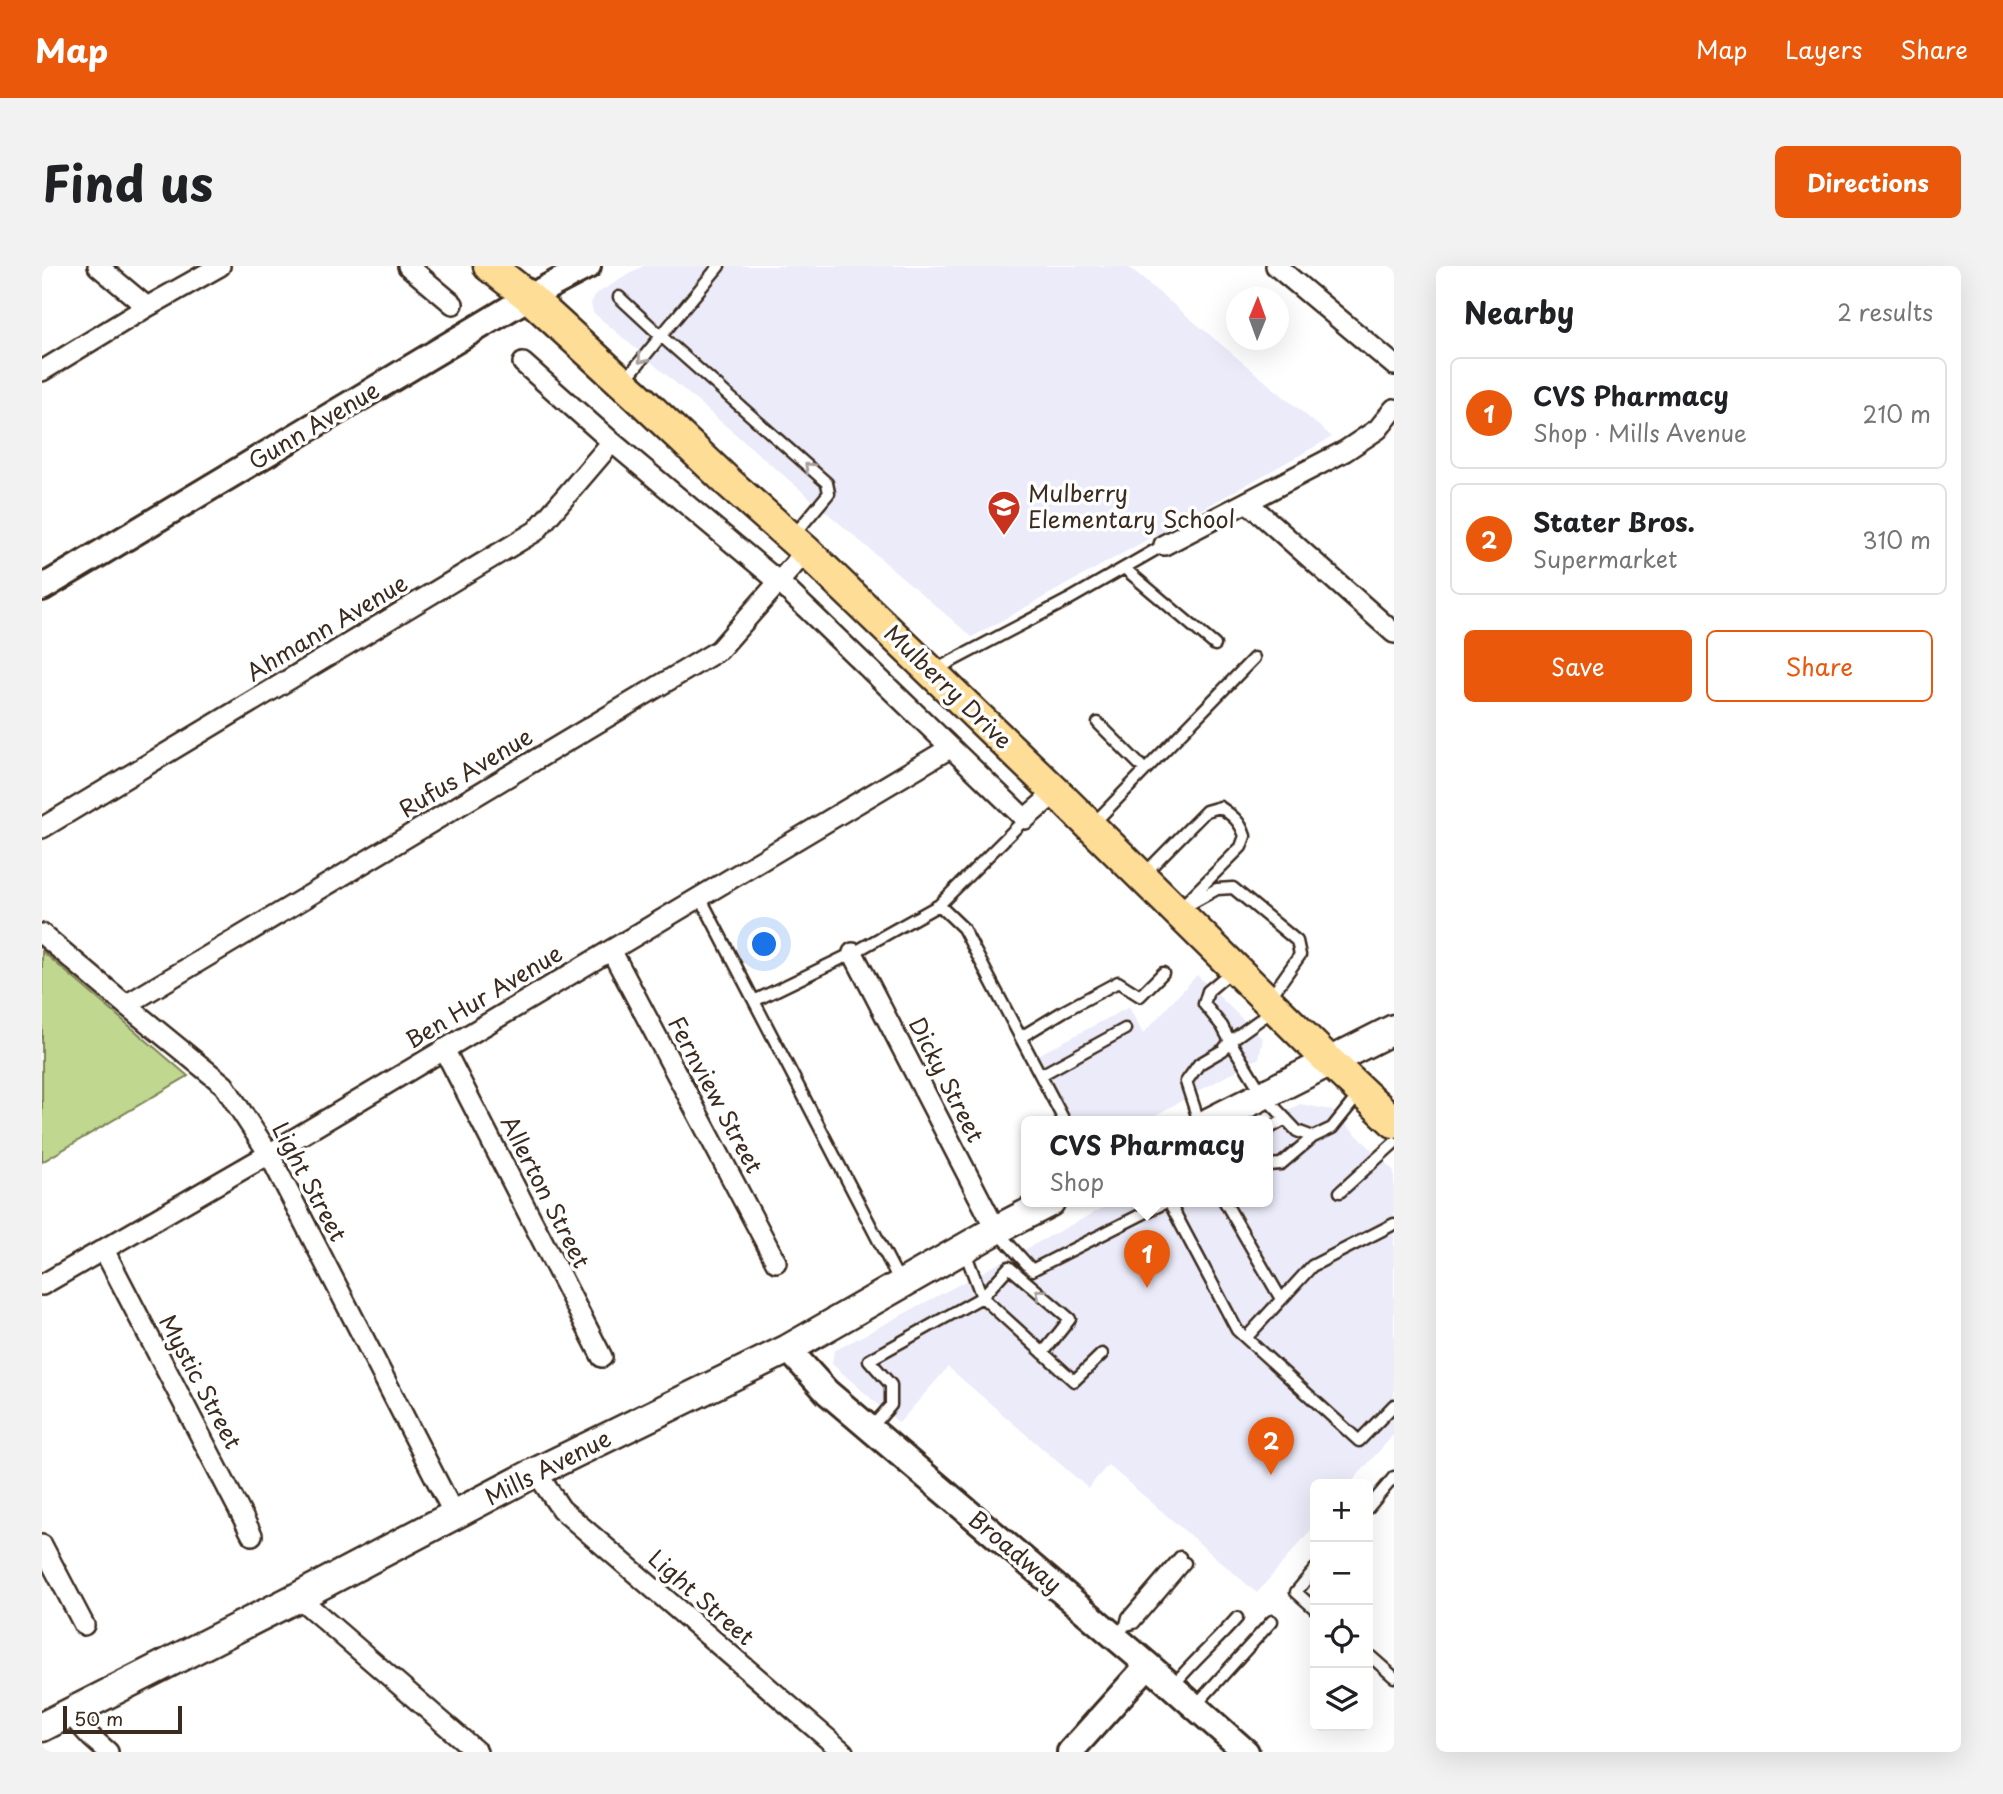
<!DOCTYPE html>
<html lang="en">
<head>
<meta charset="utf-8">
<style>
  :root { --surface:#fff; --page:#f2f2f2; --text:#202124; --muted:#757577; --line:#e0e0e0; --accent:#ea580c }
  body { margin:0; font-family:"Playpen Sans",sans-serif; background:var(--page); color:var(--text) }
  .controls { position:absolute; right:21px; bottom:21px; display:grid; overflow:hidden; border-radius:10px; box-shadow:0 7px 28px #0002 }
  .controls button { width:63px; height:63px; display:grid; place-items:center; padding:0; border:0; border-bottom:2px solid var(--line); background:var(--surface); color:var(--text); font:35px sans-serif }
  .compass { position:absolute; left:1184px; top:21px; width:63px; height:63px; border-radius:50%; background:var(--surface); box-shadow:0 7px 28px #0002; rotate:1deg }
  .scale { position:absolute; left:21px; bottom:18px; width:119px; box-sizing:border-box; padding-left:7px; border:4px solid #3b2a1e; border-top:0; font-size:19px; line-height:24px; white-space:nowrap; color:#3b2a1e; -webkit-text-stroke:5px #fff; paint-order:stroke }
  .you { position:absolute; left:723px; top:679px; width:24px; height:24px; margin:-18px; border:5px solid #fff; border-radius:50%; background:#1a73e8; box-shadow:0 0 0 10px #1a73e833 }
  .badge { display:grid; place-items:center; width:46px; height:46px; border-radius:50%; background:var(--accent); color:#fff; font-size:23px; font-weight:700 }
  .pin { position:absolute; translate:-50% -58px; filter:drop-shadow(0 2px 4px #0008) }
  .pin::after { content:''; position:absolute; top:37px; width:24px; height:21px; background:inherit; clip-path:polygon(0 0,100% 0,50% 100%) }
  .popup { position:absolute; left:979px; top:850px; width:252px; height:91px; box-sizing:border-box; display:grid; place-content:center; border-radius:10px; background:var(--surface); filter:drop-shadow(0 2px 5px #0005); font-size:23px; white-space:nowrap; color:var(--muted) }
  .popup b { font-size:26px; color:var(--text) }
  .popup::after { content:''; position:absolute; left:50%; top:100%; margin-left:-14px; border:14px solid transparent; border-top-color:var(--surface) }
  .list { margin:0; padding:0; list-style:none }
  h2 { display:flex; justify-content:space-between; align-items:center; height:91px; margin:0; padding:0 28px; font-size:30px }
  h2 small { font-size:23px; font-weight:400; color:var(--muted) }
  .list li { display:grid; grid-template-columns:46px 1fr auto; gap:21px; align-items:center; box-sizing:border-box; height:112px; margin:0 14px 14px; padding:0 14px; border:2px solid var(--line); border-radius:10px }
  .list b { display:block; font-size:26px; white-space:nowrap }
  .list p { margin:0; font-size:23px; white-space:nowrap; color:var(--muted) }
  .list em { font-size:23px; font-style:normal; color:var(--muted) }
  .actions { display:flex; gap:14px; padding:21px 28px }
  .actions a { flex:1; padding:16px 0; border:2px solid var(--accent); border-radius:10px; text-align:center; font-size:24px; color:var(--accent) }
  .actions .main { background:var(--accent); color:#fff }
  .icon { flex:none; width:38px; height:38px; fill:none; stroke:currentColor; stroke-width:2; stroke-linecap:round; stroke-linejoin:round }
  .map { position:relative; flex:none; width:1352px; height:1486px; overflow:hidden; border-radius:10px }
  header { display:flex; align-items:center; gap:42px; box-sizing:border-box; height:98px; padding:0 35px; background:var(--accent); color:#fff }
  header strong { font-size:33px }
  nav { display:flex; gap:38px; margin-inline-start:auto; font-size:24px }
  .intro { display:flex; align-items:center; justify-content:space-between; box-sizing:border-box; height:168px; padding:0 42px }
  h1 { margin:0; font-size:49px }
  .button { padding:18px 32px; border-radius:10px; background:var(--accent); color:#fff; font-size:24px; font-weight:700 }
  main { display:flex; gap:42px; padding:0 42px }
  aside { flex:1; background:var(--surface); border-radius:10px; box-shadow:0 7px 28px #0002 }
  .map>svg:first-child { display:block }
  .built { fill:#ebebfa }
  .park { fill:#bfd78e; stroke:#7d8056; stroke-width:2 }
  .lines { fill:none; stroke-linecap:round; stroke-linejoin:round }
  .service-casing { stroke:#3b2a1e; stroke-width:15 }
  .minor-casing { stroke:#3b2a1e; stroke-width:24 }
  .tertiary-casing { stroke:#3b2a1e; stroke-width:30 }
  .secondary-casing { stroke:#3b2a1e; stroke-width:33 }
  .primary-casing { stroke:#3b2a1e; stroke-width:35 }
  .service { stroke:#fff; stroke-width:10 }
  .minor { stroke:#fff; stroke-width:19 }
  .tertiary { stroke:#fff; stroke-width:24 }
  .secondary { stroke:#fff; stroke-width:28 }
  .primary { stroke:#fedd96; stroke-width:30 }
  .oneway { stroke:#a79f9a }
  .labels { text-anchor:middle; stroke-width:7; stroke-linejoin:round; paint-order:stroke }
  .street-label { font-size:23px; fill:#3b2a1e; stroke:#fff }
  .poi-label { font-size:23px; fill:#3b2a1e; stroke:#fff; text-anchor:start }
</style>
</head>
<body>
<header>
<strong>Map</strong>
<nav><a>Map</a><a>Layers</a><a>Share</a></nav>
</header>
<div class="intro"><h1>Find us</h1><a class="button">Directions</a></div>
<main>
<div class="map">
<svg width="1352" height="1486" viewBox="0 0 1352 1486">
  <rect width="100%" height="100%" fill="#fff"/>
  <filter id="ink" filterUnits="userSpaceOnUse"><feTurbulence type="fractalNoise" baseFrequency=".0143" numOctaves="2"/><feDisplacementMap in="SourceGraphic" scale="14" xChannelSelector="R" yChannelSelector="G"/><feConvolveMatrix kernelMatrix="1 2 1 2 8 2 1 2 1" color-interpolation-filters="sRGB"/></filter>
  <g filter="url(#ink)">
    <path class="built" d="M 601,0 L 1085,0 L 1290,171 L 930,371 L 551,46 L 549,37 L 554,28 Z
      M 1155,709 L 1221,773 L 1217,792 L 1101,856 L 1032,856 L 996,789 L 1087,741 L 1101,768 Z
      M 1258,838 L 1289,844 L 1352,905 L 1352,1168 L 1308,1218 L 1273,1218 L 1273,1259 L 1215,1327 L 1066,1199 L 1046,1222 L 906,1101 L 857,1157 L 790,1098 L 792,1085 L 1072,936 L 1226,936 L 1226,856 L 1224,856 Z"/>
    <path class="park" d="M 0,685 L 146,810 L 0,896 Z"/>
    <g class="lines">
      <defs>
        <path id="service" d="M 577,31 L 619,70 L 677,0
          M 584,113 L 619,70 L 785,217 L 787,227 L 752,269
          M 1082,302 L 1173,379
          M 893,404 L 1026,334 L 1122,279
          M 1056,457 L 1103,504
          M 1052,557 L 1212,392
          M 1103,607 L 1164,545 L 1178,541 C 1191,550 1198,555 1203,570 L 1199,581 L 1138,642
          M 658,631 L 858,1016
          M 897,639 L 921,662 L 1023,856
          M 1144,640 L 1175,623 L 1191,622 L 1255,675 L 1258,689 L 1227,733
          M 712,735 L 811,687 L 897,639 L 983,553
          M 1230,745 L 1188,775 L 1221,829 L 1255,865 L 1271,871 L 1290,862 L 1318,827
          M 979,771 L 1022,745 L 1076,716 L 1098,730 L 1121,707
          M 999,809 L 1083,763
          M 1157,856 L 1144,816 L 1157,798 L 1181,784 L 1188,775 L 1180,760 L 1162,738 L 1166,725 L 1191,704
          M 1226,863 L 1244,853
          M 1226,899 L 1239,898 L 1271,871
          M 1298,926 L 1352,877
          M 1127,936 L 1195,1064 L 1317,1175 L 1352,1139
          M 1183,936 L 1239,1033
          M 955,965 L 990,1004 L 1124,936
          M 923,986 L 940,1031 L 1032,1115 L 1060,1088
          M 1204,1072 L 1270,1000 L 1352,958
          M 829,1162 L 849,1139 L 849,1119 L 827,1094 L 940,1031 L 967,1001 L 1028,1053 L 1001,1087
          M 1326,1242 L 1352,1211
          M 1273,1303 L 1254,1326 L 1273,1343
          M 1084,1359 L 1092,1357 L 1143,1297
          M 1073,1370 L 1084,1359 L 1086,1351 L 1138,1291
          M 1326,1388 L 1352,1411
          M 1130,1421 C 1150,1396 1174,1376 1195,1352
          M 1153,1440 L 1230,1355"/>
        <path id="minor" d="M 56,0 L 105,41
          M 366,0 L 411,38
          M 1234,0 L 1352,99
          M 481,97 L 570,176 L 737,316 L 983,553 L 1014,526
          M 0,105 L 105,41 L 178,0
          M 1205,236 L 1352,367
          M 1122,279 L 1303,185 L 1336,163 L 1352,143
          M 0,562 L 494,265 L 570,176
          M 0,668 L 84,739 L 182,819 L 227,888 L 413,1250
          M 569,684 L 734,996
          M 811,687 L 954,964
          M 84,739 L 677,384 L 764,285
          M 402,783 L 560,1091
          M 62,984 L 210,1269
          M 0,1019 L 227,888 L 908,482
          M 494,1206 L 519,1243 L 801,1486
          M 0,1279 L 42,1359
          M 256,1331 L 435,1486
          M 27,1447 L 49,1471 L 66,1486"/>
        <path id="tertiary" d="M 0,322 L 487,31 L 546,0
          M 746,1083 L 785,1126 L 1106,1399 L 1204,1486
          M 1028,1486 L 1106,1399"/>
        <path id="secondary" d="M 1168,856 L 1352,763
          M 0,1461 L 256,1331 L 494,1206 L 746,1083 L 954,964 L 1008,936"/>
        <path id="primary" d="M 447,0 L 487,31 L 594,129 L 686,216 L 764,285 L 1014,526 L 1288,796 L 1352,856"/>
      </defs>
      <use href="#service" class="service-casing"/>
      <use href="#minor" class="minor-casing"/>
      <use href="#tertiary" class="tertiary-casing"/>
      <use href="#secondary" class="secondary-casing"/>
      <use href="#primary" class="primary-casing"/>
      <use href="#service" class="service"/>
      <use href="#minor" class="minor"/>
      <use href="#tertiary" class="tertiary"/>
      <use href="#secondary" class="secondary"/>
      <use href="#primary" class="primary"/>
    </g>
    <defs><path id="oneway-chevron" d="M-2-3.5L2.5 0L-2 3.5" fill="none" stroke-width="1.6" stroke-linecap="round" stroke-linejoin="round" transform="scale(1.75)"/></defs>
    <g class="oneway">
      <use href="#oneway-chevron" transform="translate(600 93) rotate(129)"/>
      <use href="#oneway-chevron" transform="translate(767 201) rotate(-138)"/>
      <use href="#oneway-chevron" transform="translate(998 1027) rotate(-140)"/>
    </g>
  </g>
  <defs>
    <symbol id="school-pin" viewBox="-11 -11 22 30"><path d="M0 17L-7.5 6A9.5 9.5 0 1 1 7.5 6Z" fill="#c8321e" stroke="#fff"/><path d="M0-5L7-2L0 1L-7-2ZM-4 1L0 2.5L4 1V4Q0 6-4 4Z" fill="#fff"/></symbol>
  </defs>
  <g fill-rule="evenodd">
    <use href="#school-pin" x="943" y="222" width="38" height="52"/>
  </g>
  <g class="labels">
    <g class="street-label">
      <text transform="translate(272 160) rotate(-31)" y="8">Gunn Avenue</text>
      <text transform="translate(285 362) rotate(-31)" y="8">Ahmann Avenue</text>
      <text transform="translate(906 421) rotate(44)" y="8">Mulberry Drive</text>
      <text transform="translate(424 507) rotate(-31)" y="8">Rufus Avenue</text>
      <text transform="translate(442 731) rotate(-31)" y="8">Ben Hur Avenue</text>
      <text transform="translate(904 814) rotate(63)" y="8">Dicky Street</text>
      <text transform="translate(673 829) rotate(62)" y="8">Fernview Street</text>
      <text transform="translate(267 916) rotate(62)" y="8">Light Street</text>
      <text transform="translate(503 926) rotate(63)" y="8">Allerton Street</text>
      <text transform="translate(158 1116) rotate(62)" y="8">Mystic Street</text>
      <text transform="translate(506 1202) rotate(-27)" y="8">Mills Avenue</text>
      <text transform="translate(973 1286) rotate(40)" y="8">Broadway</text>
      <text transform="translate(659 1332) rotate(41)" y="8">Light Street</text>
    </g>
    <g class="poi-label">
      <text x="986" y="236">Mulberry<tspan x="986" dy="26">Elementary School</tspan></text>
    </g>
  </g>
</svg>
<div class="controls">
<button>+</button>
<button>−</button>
<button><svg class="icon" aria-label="locate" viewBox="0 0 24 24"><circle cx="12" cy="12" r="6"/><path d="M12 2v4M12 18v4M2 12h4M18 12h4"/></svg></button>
<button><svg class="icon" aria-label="layers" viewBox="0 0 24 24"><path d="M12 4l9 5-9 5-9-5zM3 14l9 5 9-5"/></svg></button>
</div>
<svg class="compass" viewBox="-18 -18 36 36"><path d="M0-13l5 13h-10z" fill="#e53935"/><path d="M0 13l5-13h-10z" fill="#757577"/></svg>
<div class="scale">50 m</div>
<div class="you"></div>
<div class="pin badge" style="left:1105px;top:1022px">1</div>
<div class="popup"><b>CVS Pharmacy</b>Shop</div>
<div class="pin badge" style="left:1229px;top:1209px">2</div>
</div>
<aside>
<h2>Nearby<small>2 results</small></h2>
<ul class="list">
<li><span class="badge">1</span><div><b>CVS Pharmacy</b><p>Shop · Mills Avenue</p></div><em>210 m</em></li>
<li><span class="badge">2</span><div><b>Stater Bros.</b><p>Supermarket</p></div><em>310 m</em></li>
</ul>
<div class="actions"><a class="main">Save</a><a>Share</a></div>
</aside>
</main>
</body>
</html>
